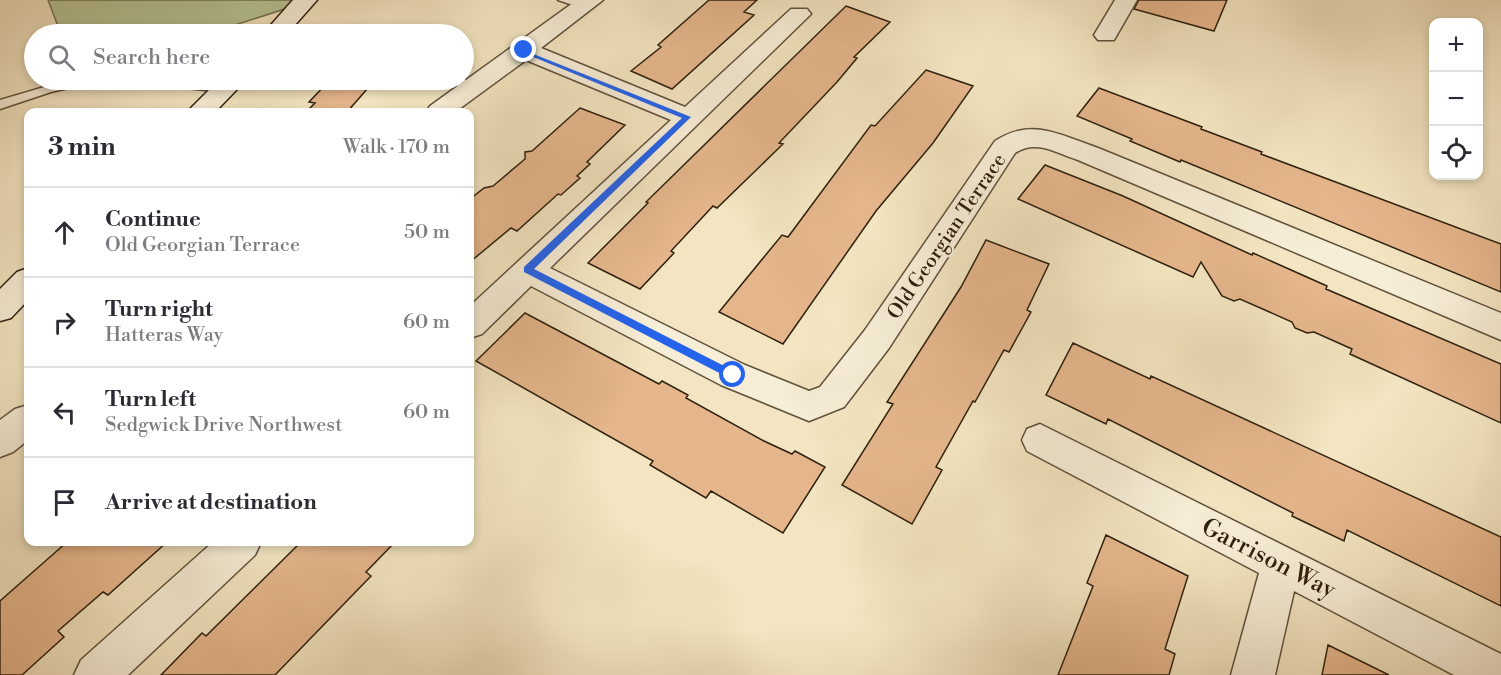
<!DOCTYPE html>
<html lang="en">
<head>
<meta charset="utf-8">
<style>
  :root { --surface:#fff; --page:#f2f2f3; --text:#2b2b33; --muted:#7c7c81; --line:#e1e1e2 }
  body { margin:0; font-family:"Libre Bodoni",serif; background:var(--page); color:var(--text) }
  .controls { position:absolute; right:18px; top:18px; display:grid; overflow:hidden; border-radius:12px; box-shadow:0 3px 9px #0003 }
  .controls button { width:54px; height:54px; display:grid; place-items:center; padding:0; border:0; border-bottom:2px solid var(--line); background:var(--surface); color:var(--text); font:30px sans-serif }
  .stop { position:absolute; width:18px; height:18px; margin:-14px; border:4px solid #2563eb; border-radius:50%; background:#fff }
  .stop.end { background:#2563eb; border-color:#fff; box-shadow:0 2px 6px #0008 }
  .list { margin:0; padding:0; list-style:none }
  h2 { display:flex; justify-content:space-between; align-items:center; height:78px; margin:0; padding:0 24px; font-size:26px }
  h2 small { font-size:20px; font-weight:400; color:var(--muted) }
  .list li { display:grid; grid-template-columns:39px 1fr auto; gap:18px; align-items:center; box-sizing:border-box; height:90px; padding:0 24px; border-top:2px solid var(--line) }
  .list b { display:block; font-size:22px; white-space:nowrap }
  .list p { margin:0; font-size:20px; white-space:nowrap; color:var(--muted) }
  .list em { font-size:20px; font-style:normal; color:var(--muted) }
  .icon { flex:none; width:33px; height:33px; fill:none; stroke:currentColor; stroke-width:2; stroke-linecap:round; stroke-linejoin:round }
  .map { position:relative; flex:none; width:1501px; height:675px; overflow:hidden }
  .search { position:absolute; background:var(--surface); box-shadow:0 3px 9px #0003; left:24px; top:24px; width:450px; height:66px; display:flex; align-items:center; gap:15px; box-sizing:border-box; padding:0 21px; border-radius:33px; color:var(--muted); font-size:22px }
  .panel { position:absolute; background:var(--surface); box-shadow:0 3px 9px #0003; left:24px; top:108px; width:450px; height:438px; border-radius:12px }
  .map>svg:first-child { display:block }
  .green { fill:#b7c596; stroke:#737252; stroke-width:1.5 }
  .building { fill:#e5b68c; stroke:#2f200e; stroke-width:1.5 }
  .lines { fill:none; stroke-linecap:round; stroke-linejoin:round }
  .service-casing { stroke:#60513b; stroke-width:3 }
  .minor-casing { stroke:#60513b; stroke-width:3 }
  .secondary-casing { stroke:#2f200e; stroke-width:3 }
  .service { fill:#f7eed7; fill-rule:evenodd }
  .minor { fill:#f7eed7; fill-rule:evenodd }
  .secondary { fill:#f7eed7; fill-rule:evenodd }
  .route { fill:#2563eb }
  .labels { text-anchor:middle; stroke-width:5; stroke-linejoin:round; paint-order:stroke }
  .street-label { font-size:20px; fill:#2f200e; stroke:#f7eed7 }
  .near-street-label { font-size:24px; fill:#2f200e; stroke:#f7eed7 }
</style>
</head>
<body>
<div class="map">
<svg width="1501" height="675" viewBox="0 0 1501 675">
  <rect width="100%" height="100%" fill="#f3e5c1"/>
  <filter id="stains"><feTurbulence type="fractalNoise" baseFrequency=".00333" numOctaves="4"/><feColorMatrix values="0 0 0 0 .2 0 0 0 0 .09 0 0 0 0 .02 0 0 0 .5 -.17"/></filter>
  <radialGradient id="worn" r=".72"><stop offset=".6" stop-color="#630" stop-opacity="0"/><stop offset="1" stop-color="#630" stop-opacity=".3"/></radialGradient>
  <path class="green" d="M 48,0 L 296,0 L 291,7 L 207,34 L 61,34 Z"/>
  <path class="building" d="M 709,0 L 757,0 L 744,12 L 754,15 L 672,89 L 631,71 L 661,47 L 658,45 Z
    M 1139,0 L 1227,0 L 1214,31 L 1134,9 Z
    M 846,6 L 890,22 L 854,57 L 857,58 L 837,82 L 779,143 L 783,144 L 717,208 L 713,206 L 671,251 L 674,253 L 640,289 L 588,263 L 648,203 L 646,202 Z
    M 926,70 L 973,86 L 933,143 L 876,211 L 783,344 L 719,312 L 782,235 L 788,237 L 871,125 L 875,126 Z
    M 330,80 L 375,80 L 347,112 L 306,112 L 315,103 L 309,102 Z
    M 1099,88 L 1202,127 L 1201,129 L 1262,152 L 1261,154 L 1501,244 L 1501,292 L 1181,160 L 1180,162 L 1130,141 L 1132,139 L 1077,116 Z
    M 580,108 L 625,125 L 587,162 L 590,164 L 577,176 L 580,178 L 561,195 L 558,194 L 517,231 L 511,228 L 470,262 L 470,199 L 484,188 L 493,186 L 525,159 L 525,152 L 532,151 Z
    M 1045,165 L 1123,196 L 1252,255 L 1253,253 L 1327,286 L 1326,289 L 1501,364 L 1501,423 L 1350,354 L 1352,349 L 1314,332 L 1307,333 L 1295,328 L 1292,322 L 1240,299 L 1234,301 L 1222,296 L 1201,262 L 1193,277 L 1018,199 Z
    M 986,240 L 1049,264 L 1027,310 L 1031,312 L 1009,352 L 1004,350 L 975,402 L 973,401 L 936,467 L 942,470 L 912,524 L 842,485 L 893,404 L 887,402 L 961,287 Z
    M 525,313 L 659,384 L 662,381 L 688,395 L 686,398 L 764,441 L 792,454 L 795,451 L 825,467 L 783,533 L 711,491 L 706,498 L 650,465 L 653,461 L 476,361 Z
    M 1073,343 L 1150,379 L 1151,376 L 1501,537 L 1501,606 L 1347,530 L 1344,541 L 1292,516 L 1293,513 L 1108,419 L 1106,424 L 1046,395 Z
    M 1106,535 L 1188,576 L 1165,649 L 1175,654 L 1169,675 L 1058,675 L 1093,586 L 1087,583 Z
    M 67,542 L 167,542 L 108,595 L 103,592 L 58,631 L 64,637 L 22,675 L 0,675 L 0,601 Z
    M 301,542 L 395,542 L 366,572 L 371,576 L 275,675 L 161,675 L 202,633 L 206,636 Z
    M 1328,645 L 1389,675 L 1322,675 Z"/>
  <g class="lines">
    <defs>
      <path id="service" d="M 558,0 L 580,0 L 591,5 L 585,9 Z
        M 380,27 L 399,31 L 400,34 L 375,34 L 374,31 Z
        M 278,28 L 297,30 L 303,34 L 273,34 L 273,29 Z
        M 464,79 L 476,86 L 476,92 L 466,92 L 448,80 Z
        M 68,80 L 93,80 L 91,83 L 51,92 L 0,109 L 0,100 Z
        M 140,80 C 157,78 221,77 232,88 L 225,92 L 147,84 Z"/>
      <path id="minor" d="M 577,0 L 603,0 L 541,48 L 685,107 L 791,9 L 807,9 L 811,14 L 550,268 L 745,365 L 809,391 L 820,387 L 865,330 L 995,141 C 1032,117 1060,135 1098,148 L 1501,313 L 1501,340 L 1078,160 C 1056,153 1036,139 1015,153 L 889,348 L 844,407 L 809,421 L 721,385 L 531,286 L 482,334 L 470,338 L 470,306 L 671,120 L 526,60 L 455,112 L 426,112 L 430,106 Z
        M 1115,0 L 1137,0 L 1114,40 L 1098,40 L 1094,35 Z
        M 28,405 L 28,440 L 13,452 L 0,457 L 0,420 L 15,409 Z
        M 1040,424 L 1501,654 L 1501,675 L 1454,675 L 1294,591 L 1275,675 L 1231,675 L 1259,573 L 1027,451 L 1022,440 L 1027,429 Z
        M 213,542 L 261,542 L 255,555 L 128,675 L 74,675 L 81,660 Z"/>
      <path id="secondary" d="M 293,0 L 317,0 L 287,34 L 263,34 Z
        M 219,80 L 246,80 L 215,112 L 187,112 Z
        M 28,268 L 28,300 L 11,318 L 0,321 L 0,289 L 17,272 Z"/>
    </defs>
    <use href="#service" class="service-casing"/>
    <use href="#minor" class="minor-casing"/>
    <use href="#secondary" class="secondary-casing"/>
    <use href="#service" class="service"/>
    <use href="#minor" class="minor"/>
    <use href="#secondary" class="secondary"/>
  </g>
  <path class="route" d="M 521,49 L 691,117 L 534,269 L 736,372 L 736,378 L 729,378 L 524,272 L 524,267 L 682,118 L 521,52 Z"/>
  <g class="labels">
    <g class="street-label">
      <text transform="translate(946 236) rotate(-56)" y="7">Old Georgian Terrace</text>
    </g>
    <g class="near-street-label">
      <text transform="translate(1269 558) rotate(27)" y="8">Garrison Way</text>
    </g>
  </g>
  <rect width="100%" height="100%" filter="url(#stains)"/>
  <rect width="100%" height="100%" fill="url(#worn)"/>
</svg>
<div class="controls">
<button>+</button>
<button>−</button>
<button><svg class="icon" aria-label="locate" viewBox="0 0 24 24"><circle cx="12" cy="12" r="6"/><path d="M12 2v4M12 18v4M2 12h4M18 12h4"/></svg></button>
</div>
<div class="stop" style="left:733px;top:375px"></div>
<div class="stop end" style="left:524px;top:50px"></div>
<div class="search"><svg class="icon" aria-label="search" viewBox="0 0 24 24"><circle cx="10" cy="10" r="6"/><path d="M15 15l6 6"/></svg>Search here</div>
<section class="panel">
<h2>3 min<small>Walk · 170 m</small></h2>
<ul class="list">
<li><svg class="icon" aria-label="ahead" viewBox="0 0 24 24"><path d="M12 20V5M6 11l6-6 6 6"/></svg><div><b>Continue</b><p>Old Georgian Terrace</p></div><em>50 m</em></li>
<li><svg class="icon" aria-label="right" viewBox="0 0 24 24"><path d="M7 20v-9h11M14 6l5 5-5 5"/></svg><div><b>Turn right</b><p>Hatteras Way</p></div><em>60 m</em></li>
<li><svg class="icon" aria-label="left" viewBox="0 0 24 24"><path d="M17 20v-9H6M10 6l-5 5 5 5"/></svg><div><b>Turn left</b><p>Sedgwick Drive Northwest</p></div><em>60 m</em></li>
<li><svg class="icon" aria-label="arrive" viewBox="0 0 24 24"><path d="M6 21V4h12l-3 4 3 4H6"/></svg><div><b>Arrive at destination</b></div></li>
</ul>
</section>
</div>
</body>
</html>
